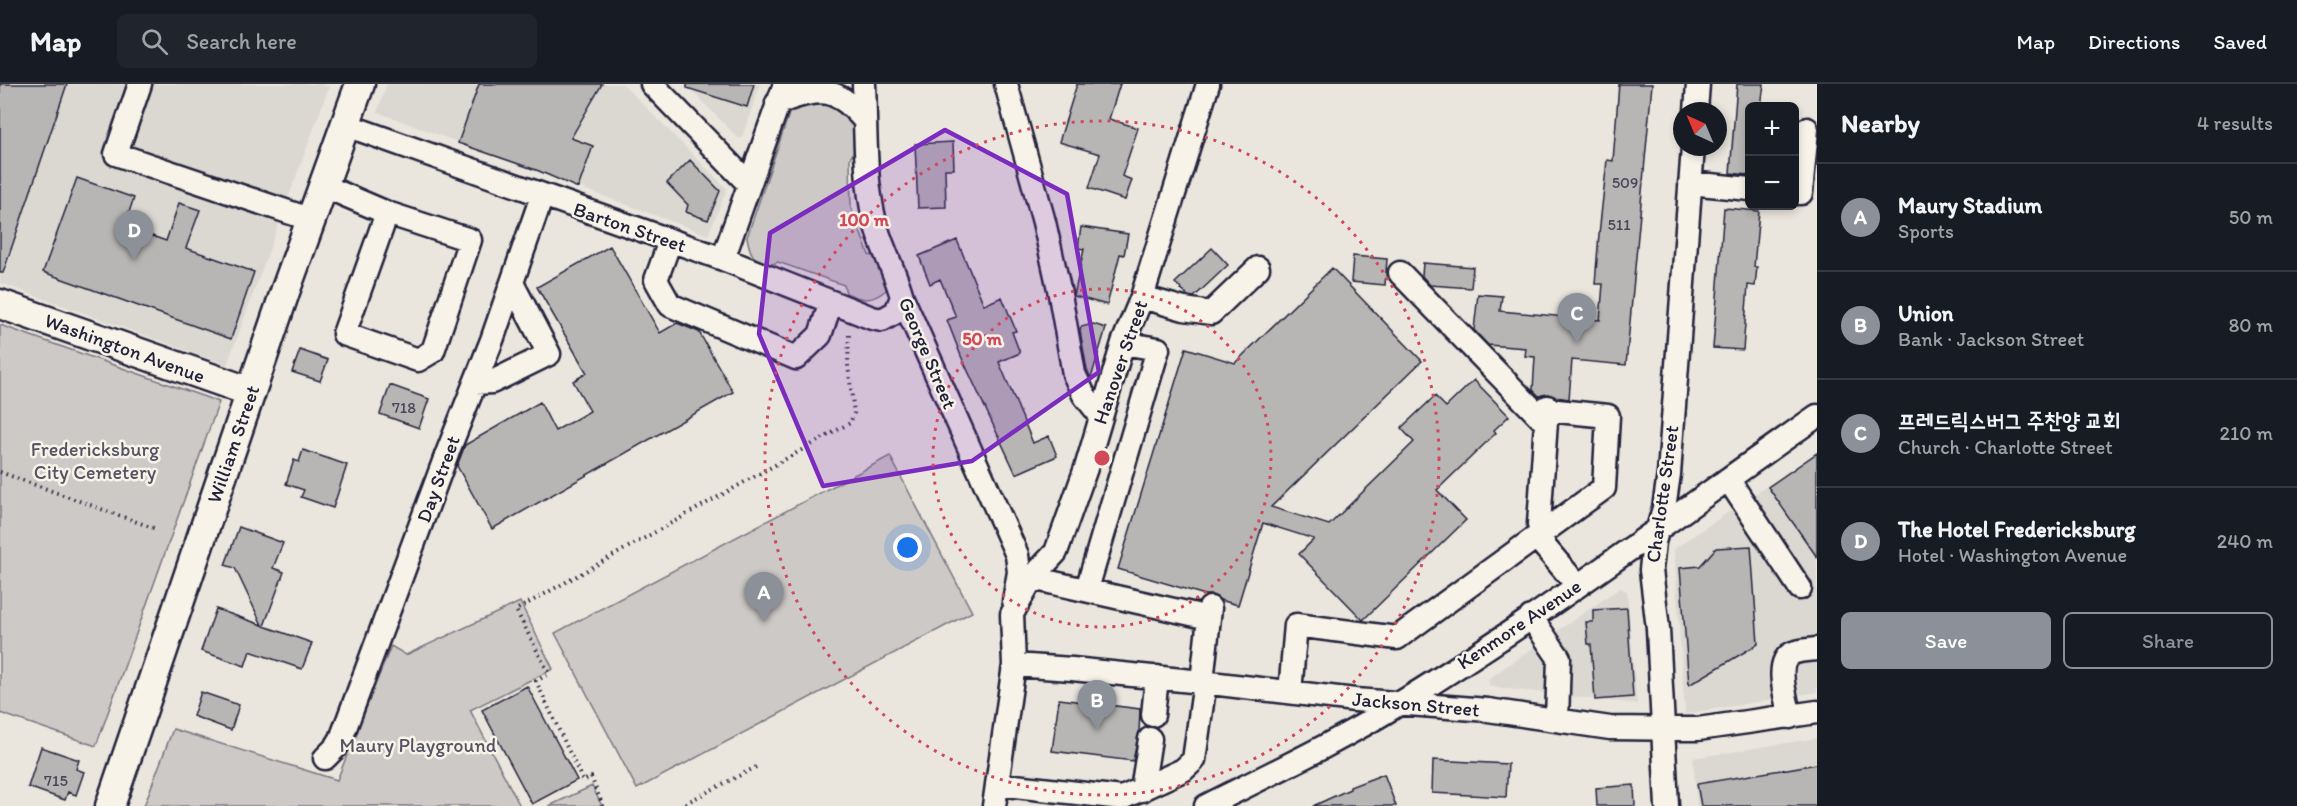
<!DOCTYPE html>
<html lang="en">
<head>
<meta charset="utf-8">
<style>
  :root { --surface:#171b24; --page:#20242c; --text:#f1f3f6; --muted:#9ea1a6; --line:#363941; --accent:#8c9099 }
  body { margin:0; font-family:Itim,"Poor Story",sans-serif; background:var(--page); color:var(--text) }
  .controls { position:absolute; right:18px; top:18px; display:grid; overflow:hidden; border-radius:9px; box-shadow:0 3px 9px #0003 }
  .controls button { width:54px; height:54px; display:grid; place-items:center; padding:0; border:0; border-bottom:2px solid var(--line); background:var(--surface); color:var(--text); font:30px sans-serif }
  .compass { position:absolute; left:1673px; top:18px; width:54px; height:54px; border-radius:50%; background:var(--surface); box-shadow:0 3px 9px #0003; rotate:316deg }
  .you { position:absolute; left:908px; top:464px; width:21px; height:21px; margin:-15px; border:4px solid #fff; border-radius:50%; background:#1a73e8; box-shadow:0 0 0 9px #1a73e833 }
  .badge { display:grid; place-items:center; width:39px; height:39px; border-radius:50%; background:var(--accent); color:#fff; font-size:20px; font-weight:700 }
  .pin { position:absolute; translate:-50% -50px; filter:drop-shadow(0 2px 3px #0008) }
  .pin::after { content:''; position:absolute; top:32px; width:21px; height:18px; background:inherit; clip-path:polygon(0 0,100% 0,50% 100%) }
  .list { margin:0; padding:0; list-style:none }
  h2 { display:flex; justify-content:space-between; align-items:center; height:78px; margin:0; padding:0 24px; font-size:26px }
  h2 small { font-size:20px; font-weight:400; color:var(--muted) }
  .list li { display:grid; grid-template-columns:39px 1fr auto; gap:18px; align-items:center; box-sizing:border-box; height:108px; padding:0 24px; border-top:2px solid var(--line) }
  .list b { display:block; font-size:22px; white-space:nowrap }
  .list p { margin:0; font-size:20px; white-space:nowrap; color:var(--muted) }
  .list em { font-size:20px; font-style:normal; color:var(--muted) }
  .actions { display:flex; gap:12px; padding:18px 24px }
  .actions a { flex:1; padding:14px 0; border:2px solid var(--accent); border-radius:9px; text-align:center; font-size:21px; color:var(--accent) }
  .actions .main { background:var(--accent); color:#fff }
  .icon { flex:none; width:33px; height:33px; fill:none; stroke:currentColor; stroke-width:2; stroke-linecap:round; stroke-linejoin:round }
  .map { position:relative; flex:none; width:1817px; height:722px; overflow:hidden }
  header { display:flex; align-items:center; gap:36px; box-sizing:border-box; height:84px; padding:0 30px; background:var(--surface); border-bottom:2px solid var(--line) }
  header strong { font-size:28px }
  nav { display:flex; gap:33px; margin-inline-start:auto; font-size:21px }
  .search { width:420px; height:54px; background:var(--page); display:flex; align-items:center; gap:15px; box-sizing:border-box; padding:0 21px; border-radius:9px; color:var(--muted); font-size:22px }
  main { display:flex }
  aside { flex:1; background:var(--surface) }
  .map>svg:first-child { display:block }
  .built { fill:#dbd8d2 }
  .green { fill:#cdc9c6; stroke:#787680; stroke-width:1.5 }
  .building { fill:#b8b6b5; stroke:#22223b; stroke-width:1.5 }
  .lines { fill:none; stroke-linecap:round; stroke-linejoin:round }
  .minor-casing { stroke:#22223b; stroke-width:27 }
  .major-casing { stroke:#22223b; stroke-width:33 }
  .path { stroke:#22223b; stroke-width:4; stroke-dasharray:1.5 4.5; stroke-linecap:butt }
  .minor { stroke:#f7f3e8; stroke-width:22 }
  .major { stroke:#f7f3e8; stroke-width:28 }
  .marked { fill:#7b2cbf; fill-opacity:0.2; stroke:#7b2cbf; stroke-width:4.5; stroke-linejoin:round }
  .ring { fill:none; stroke:#d1495b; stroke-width:3; stroke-dasharray:3 6 }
  .labels { text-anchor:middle; stroke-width:5; stroke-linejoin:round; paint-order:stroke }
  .number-label { font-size:16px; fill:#48475a }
  .street-label { font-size:20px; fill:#22223b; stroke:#f7f3e8 }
  .park-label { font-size:20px; fill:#555465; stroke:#f7f3e8 }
  .centre { fill:#d1495b; stroke:#f7f3e8; stroke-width:3 }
  .ring-label { font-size:18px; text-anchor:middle; font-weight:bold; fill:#d1495b; stroke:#f7f3e8; stroke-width:5; stroke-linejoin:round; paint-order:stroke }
</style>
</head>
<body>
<header>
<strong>Map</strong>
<div class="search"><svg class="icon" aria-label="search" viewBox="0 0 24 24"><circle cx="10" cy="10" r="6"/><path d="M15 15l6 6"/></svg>Search here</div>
<nav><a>Map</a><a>Directions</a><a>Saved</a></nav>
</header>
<main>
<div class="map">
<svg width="1817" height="722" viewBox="0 0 1817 722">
  <rect width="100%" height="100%" fill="#eae6de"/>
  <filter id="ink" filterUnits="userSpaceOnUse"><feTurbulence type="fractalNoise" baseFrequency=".0167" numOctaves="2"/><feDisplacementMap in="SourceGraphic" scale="12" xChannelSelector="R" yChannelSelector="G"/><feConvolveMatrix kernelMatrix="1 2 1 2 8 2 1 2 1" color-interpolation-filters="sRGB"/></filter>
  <g filter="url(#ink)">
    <path class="built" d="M 0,0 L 321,0 L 329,3 L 227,281 L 0,199 Z
      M 387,0 L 623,0 L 727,105 L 708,151 L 377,28 Z
      M 685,0 L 760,0 L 742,54 L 738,54 Z
      M 1817,368 L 1817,608 L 1685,630 L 1674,465 Z
      M 1620,504 L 1627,507 L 1637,620 L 1494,603 L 1489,601 L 1488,595 Z
      M 1817,654 L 1817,722 L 1697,722 L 1693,674 Z"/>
    <path class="green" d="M 830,16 C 849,31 871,50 850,74 L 851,124 L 869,171 L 881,174 L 887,190 L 886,206 C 871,219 862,216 846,209 L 844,201 L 778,178 L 767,182 C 752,174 750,170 747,153 L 789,30 L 799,21 Z
      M 0,241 L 219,318 L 96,662 L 0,629 Z
      M 890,372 L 972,528 L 637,705 L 555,549 Z
      M 520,518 L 553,585 L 470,626 L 520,722 L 144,722 L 173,645 L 337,696 L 391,562 L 406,571 Z
      M 592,702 L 602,722 L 549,722 Z"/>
    <path class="building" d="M 0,0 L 67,0 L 3,189 L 0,189 Z
      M 479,0 L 602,0 L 571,54 L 593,62 L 578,104 L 539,87 L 458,59 Z
      M 687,0 L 754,0 L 747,23 L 687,4 Z
      M 1077,0 L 1120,0 L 1109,35 L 1138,44 L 1122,92 L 1132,96 L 1125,116 L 1089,104 L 1100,70 L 1059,58 Z
      M 1619,0 L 1652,0 L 1626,281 L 1572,276 L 1569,315 L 1556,313 L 1548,310 L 1539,312 L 1533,306 L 1535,273 L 1525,272 L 1526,264 L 1488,261 L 1474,246 L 1478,210 L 1502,212 L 1500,227 L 1600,236 L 1603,200 L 1595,200 L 1599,150 L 1607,76 L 1613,77 Z
      M 1737,0 L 1764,0 L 1761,22 L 1749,22 L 1749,91 L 1730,89 Z
      M 953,58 L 954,85 L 945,85 L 946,123 L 918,124 L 915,60 Z
      M 690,76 L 720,107 L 708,136 L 686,128 L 688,121 L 667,99 Z
      M 77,94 L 134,114 L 124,142 L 166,157 L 179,119 L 200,126 L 186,164 L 254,188 L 231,255 L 43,188 Z
      M 1724,124 L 1759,127 L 1754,183 L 1757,183 L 1755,202 L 1748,201 L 1743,266 L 1713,264 Z
      M 1081,143 L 1128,150 L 1124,171 L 1120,170 L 1107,221 L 1074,212 L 1084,165 L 1078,164 Z
      M 957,156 L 984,221 L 1002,213 L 1016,247 L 1012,248 L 1020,269 L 999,278 L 1033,359 L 1049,352 L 1057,372 L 1016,390 L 961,272 L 947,236 L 956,233 L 940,195 L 930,200 L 919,172 Z
      M 610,162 L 660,249 L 677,239 L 699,248 L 733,308 L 492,445 L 457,382 L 465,361 L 540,318 L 555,347 L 590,327 L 573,297 L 587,289 L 537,203 Z
      M 1212,164 L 1228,181 L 1194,213 L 1188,212 L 1175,199 Z
      M 1353,172 L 1387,175 L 1385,201 L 1351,198 Z
      M 1423,179 L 1473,183 L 1471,204 L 1430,201 L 1422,192 Z
      M 1332,184 L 1422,277 L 1271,423 L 1329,441 L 1414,358 L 1401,344 L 1435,312 L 1446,323 L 1474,296 L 1509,332 L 1494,346 L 1496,349 L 1437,406 L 1466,436 L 1363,536 L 1299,470 L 1314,455 L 1263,439 L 1238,521 L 1220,516 L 1212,511 L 1205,511 L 1118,485 L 1186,264 L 1235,279 Z
      M 1093,240 L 1106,244 L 1091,294 L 1087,286 L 1080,247 L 1081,243 Z
      M 300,266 L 328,276 L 320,297 L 292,288 Z
      M 390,301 L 429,315 L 419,344 L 380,330 Z
      M 303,366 L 347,381 L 333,424 L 301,413 L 304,406 L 286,400 L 294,376 L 299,378 Z
      M 1817,369 L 1817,473 L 1768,403 Z
      M 239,443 L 283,459 L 273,484 L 284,488 L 264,542 L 312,559 L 302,585 L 250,567 L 245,582 L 201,567 L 216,525 L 262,541 L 235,484 L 225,481 Z
      M 1751,462 L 1758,560 L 1689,601 L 1680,484 L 1700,482 L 1716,464 Z
      M 1627,524 L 1633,613 L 1595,616 L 1591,560 L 1588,560 L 1586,538 L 1593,538 L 1593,526 Z
      M 527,602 L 577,696 L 532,720 L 482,626 Z
      M 201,608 L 239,621 L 231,646 L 193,632 Z
      M 1059,615 L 1140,625 L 1139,648 L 1133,677 L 1052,667 Z
      M 41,663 L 79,676 L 76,685 L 84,688 L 76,711 L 68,708 L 65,716 L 28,703 Z
      M 1433,676 L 1508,680 L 1506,713 L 1432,709 Z
      M 1817,680 L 1817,722 L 1701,722 L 1697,700 Z
      M 1384,690 L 1396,722 L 1313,722 L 1350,705 L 1350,703 Z
      M 1634,701 L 1635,722 L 1597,722 L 1596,704 Z"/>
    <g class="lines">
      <defs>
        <path id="minor" d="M 140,0 L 116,70 L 312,136
          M 652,0 L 748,99
          M 864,0 C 866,44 864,91 874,134 C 879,159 895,186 902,213 L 1017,471 L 1019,488 L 1014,517
          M 1006,0 L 1044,138 L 1059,205 L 1074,290 L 1084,311 L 1101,332
          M 777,19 C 819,4 835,0 865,37
          M 1696,27 L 1698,0
          M 346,41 L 723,175 L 872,234 L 882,236 L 896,228 L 902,213
          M 1690,99 L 1750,105
          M 324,102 L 387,129 L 344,250 L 418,276 L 433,267 L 470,156 L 387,129
          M 1794,109 L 1801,109 L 1807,45
          M 670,157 L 656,196 L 670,221 L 796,274 L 820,251 L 831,218
          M 723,175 L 785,0
          M 1400,189 L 1546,339
          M 1142,213 L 1184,225 L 1211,229 L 1258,184
          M 475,299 L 492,298 L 549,270 L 512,199
          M 1547,323 L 1539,440 L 1544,462 L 1577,501
          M 1728,395 L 1800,504
          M 1032,494 L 1209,534
          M 1087,505 L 1158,265 L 1123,259
          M 1531,533 L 1559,574 L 1557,636
          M 1014,581 L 1072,585 L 1202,598 L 1355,616 L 1488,626 L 1610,644 L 1698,645 L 1817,628
          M 1202,598 L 1210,524
          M 1290,608 L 1296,541 L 1397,554 L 1604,404 L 1608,332 L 1547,326
          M 1153,631 L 1157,593
          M 1790,633 C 1787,617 1773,577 1793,569 C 1800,566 1809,566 1817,565
          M 325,674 L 336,663 L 341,655 L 446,372 L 492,256 L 542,112
          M 997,700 L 1122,714 L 1183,686 L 1194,676 L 1205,598
          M 1142,706 L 1150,655
          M 994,722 L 1014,581 L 1012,530 L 1032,494 L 1056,468 L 1086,384 L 1123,259 L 1142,213 L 1208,0
          M 1206,722 C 1272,689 1340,657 1402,618 C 1545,530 1680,428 1817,332
          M 1667,722 L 1658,545 L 1651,486 L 1654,458 L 1664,424 L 1669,390 L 1693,63"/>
        <path id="major" d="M 0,220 L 251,308
          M 110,722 L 286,205 L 360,0"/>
      </defs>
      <use href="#minor" class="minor-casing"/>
      <use href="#major" class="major-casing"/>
      <path class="path" d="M 0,388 L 156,445
        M 603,722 L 591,693 L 583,697 L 536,597 L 549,590 L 516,526 L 850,339 L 854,329 L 848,281 L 849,249
        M 680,722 L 756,683"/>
      <use href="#minor" class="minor"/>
      <use href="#major" class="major"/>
    </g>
  </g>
  <path class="marked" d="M 945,46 L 1067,110 L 1099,288 L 972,377 L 823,402 L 759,250 L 770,149 Z"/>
  <g class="ring">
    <circle cx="1102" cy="374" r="169"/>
    <circle cx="1102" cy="374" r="337"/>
  </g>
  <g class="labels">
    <g class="number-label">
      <text x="1625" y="104">509</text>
      <text x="1619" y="146">511</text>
      <text x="404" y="329">718</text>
      <text x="56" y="702">715</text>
    </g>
    <g class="street-label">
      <text transform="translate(630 143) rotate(19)" y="7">Barton Street</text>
      <text transform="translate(125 264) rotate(20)" y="7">Washington Avenue</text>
      <text transform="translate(928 269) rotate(67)" y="7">George Street</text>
      <text transform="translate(1120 278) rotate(-71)" y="7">Hanover Street</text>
      <text transform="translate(233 360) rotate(-71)" y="7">William Street</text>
      <text transform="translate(438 395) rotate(-70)" y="7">Day Street</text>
      <text transform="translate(1662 410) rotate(-82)" y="7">Charlotte Street</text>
      <text transform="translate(1519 540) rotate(-34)" y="7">Kenmore Avenue</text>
      <text transform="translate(1416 620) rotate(5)" y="7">Jackson Street</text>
    </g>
    <g class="park-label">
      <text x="95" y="372">Fredericksburg<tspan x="95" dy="23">City Cemetery</tspan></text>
      <text x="418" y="668">Maury Playground</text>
    </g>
  </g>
  <circle cx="1102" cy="374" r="9" class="centre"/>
  <g class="ring-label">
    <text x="864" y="142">100 m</text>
    <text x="982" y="261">50 m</text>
  </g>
</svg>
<div class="controls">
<button>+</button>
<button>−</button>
</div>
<svg class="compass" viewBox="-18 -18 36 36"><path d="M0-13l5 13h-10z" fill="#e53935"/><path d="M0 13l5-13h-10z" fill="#9ea1a6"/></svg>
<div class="you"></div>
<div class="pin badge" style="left:764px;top:538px">A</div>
<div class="pin badge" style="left:1097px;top:646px">B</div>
<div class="pin badge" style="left:1577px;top:259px">C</div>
<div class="pin badge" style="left:134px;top:176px">D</div>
</div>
<aside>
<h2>Nearby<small>4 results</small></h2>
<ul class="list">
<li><span class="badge">A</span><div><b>Maury Stadium</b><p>Sports</p></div><em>50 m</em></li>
<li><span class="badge">B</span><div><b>Union</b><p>Bank · Jackson Street</p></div><em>80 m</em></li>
<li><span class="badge">C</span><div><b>프레드릭스버그 주찬양 교회</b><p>Church · Charlotte Street</p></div><em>210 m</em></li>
<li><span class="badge">D</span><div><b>The Hotel Fredericksburg</b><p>Hotel · Washington Avenue</p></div><em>240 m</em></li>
</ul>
<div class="actions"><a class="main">Save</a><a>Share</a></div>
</aside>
</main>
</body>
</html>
